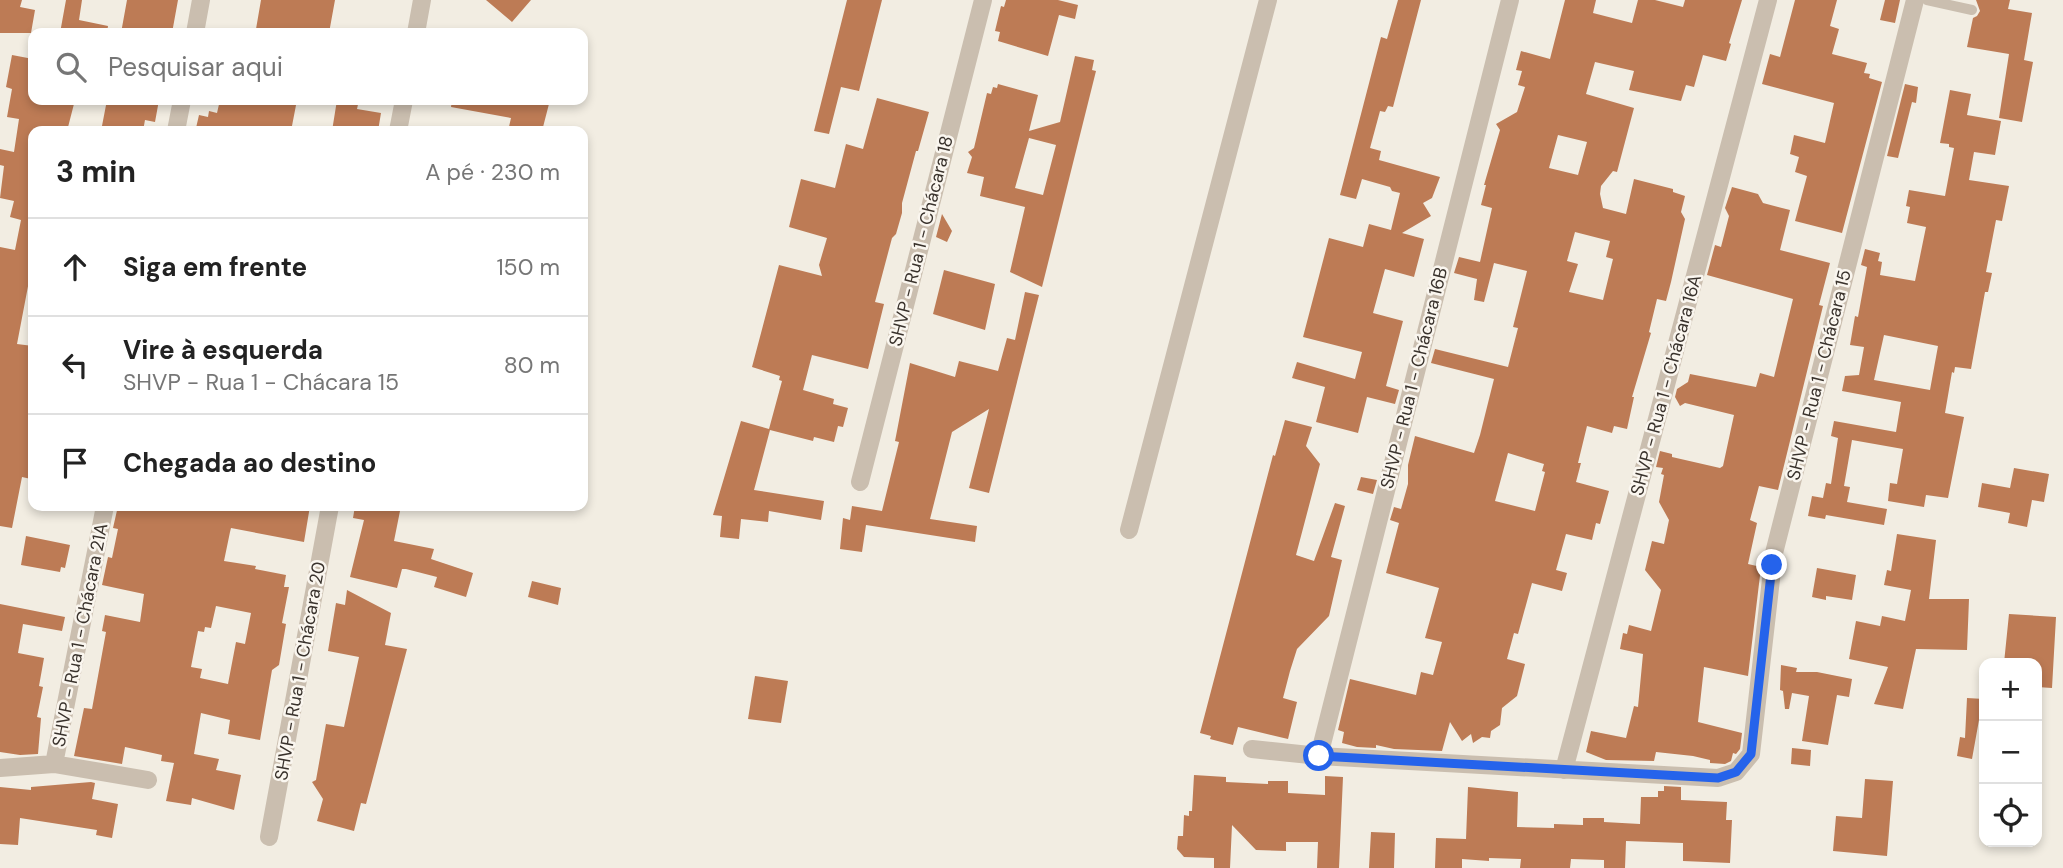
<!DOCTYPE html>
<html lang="pt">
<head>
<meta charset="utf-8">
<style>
  :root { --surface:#fff; --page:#f6f6f6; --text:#222; --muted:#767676; --line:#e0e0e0 }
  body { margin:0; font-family:"DM Sans",sans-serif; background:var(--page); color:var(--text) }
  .controls { position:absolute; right:21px; bottom:21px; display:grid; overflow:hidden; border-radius:14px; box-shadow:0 4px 10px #0003 }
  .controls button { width:63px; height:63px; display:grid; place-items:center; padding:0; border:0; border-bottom:2px solid var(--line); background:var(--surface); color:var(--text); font:35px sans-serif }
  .stop { position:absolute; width:21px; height:21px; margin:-16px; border:5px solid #2563eb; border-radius:50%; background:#fff }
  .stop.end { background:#2563eb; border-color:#fff; box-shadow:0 2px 7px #0008 }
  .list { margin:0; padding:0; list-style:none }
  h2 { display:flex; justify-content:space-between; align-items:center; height:91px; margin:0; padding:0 28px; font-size:30px }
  h2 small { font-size:23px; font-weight:400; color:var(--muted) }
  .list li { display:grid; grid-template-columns:46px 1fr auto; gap:21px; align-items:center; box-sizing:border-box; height:98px; padding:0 28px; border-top:2px solid var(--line) }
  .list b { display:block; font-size:26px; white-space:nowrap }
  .list p { margin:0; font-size:23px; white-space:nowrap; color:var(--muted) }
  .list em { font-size:23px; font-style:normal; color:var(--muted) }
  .icon { flex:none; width:38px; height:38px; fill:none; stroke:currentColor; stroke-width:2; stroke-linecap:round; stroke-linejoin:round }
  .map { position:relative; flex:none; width:2063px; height:868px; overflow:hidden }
  .search { position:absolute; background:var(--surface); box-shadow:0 4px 10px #0003; left:28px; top:28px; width:560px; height:77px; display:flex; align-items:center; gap:18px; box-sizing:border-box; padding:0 24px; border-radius:14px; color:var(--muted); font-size:26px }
  .panel { position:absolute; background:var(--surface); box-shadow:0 4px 10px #0003; left:28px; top:126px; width:560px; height:385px; border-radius:14px }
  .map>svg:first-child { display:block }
  .building { fill:#bd7b55; fill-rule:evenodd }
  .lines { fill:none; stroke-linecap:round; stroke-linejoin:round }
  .lane { stroke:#cabeaf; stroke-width:10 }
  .street { stroke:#cabeaf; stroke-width:18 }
  .route { stroke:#2563eb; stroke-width:9 }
  .labels { text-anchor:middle; stroke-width:5; stroke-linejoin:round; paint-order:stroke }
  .street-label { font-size:18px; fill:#39322c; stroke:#faf6ef }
</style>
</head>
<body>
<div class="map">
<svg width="2063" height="868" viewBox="0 0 2063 868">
  <rect width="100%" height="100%" fill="#f2ede2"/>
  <path class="building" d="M 0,0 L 22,0 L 20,7 L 35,10 L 31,33 L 0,33 Z
    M 66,0 L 82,0 L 79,20 L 108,26 L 107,33 L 60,33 Z
    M 127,0 L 178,0 L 172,33 L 121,33 Z
    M 261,0 L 335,0 L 329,33 L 278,33 L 256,29 Z
    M 486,0 L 531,0 L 512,22 Z
    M 847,0 L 882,0 L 859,91 L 841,87 L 829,134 L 814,131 Z
    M 1006,0 L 1058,0 L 1078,5 L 1075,19 L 1059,15 L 1048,56 L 998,41 L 1000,32 L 995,31 L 1001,6 L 1004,7 Z
    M 1398,0 L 1421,0 L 1393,107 L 1388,106 L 1385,112 L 1380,111 L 1370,148 L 1381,151 L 1379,160 L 1440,177 L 1432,198 L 1423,203 L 1431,216 L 1402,233 L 1424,239 L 1414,277 L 1385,269 L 1373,313 L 1403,321 L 1386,386 L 1399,390 L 1395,404 L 1367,397 L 1358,433 L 1316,422 L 1325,387 L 1292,378 L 1297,362 L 1355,379 L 1362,352 L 1303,337 L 1329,238 L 1363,247 L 1369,224 L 1391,230 L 1400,193 L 1392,191 L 1390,187 L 1362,179 L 1356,199 L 1340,195 L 1381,37 L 1387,39 Z
    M 1565,0 L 1596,0 L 1593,13 L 1632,23 L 1638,0 L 1655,0 L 1683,7 L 1685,0 L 1742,0 L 1729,43 L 1731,44 L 1726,61 L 1703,55 L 1694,87 L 1686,85 L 1681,101 L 1629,90 L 1634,71 L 1595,62 L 1586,94 L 1634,108 L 1617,172 L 1613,171 L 1601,186 L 1600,194 L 1603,208 L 1626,214 L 1634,179 L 1673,189 L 1673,192 L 1685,196 L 1681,212 L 1685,219 L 1671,282 L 1666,301 L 1657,299 L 1649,332 L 1651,333 L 1632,397 L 1634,397 L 1627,429 L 1614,426 L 1612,433 L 1587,426 L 1578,463 L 1581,463 L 1576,482 L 1609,491 L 1600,524 L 1596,523 L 1592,540 L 1566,534 L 1556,570 L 1567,573 L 1562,591 L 1532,583 L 1518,634 L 1514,633 L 1507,659 L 1525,664 L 1517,696 L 1502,708 L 1500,725 L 1491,731 L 1490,738 L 1482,737 L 1473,743 L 1471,734 L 1462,741 L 1450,722 L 1442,751 L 1394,749 L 1376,745 L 1376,748 L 1357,747 L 1342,743 L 1344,732 L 1338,730 L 1350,679 L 1416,695 L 1421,672 L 1433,675 L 1442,642 L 1425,638 L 1439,588 L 1386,573 L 1399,523 L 1390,520 L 1394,507 L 1401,509 L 1408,484 L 1408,465 L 1415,436 L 1474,453 L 1480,435 L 1494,379 L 1431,363 L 1435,349 L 1508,367 L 1518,328 L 1513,327 L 1527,271 L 1494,263 L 1484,302 L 1474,300 L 1477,279 L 1454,273 L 1459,257 L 1480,262 L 1492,208 L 1481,205 L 1486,185 L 1484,185 L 1500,130 L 1496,124 L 1517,112 L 1525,87 L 1518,85 L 1522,71 L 1516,70 L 1521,51 L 1550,59 ZM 1558,135 L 1587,142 L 1578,175 L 1549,168 ZM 1575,232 L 1610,241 L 1606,257 L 1613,259 L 1603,300 L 1569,292 L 1578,264 L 1567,261 ZM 1508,453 L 1544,464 L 1542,471 L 1545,472 L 1535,511 L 1495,501 Z
    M 1795,0 L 1837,0 L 1830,26 L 1839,29 L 1832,54 L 1867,63 L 1864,73 L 1870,74 L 1869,78 L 1882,82 L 1842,233 L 1795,221 L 1807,176 L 1795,172 L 1799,157 L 1790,154 L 1794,135 L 1825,143 L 1834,103 L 1762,84 L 1770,54 L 1780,57 Z
    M 1885,0 L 1900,0 L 1895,23 L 1880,20 Z
    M 1976,0 L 2010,0 L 2008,9 L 2032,13 L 2024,60 L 2033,62 L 2022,122 L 1999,118 L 2009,54 L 1967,47 L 1973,18 L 1977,16 L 1980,11 Z
    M 12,55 L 33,59 L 33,100 L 75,100 L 67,131 L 33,131 L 33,236 L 30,253 L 33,253 L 33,260 L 17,344 L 33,346 L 33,468 L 31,479 L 22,477 L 12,528 L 0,526 L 0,247 L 15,250 L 21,220 L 10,217 L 14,201 L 0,198 L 4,166 L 0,165 L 0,149 L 14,152 L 19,119 L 7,117 L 12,89 L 6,87 Z
    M 1075,56 L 1094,60 L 1092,70 L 1096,71 L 1042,287 L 1010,272 L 1025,207 L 980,196 L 984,177 L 967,173 L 972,157 L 968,152 L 974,148 L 987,93 L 991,94 L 993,87 L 997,88 L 998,84 L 1038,95 L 1029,131 L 1060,122 ZM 1029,138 L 1056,145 L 1043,195 L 1015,188 Z
    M 1905,84 L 1918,87 L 1916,103 L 1912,102 L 1898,158 L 1887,156 Z
    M 1950,90 L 1971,94 L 1967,115 L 2001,121 L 1995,155 L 1974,152 L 1969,180 L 2009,186 L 2002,221 L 1996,220 L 1986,272 L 1992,273 L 1988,292 L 1985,292 L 1971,369 L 1955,367 L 1954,373 L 1952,372 L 1945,413 L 1964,417 L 1948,498 L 1926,495 L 1924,507 L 1888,501 L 1890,483 L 1897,484 L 1903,449 L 1852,440 L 1844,486 L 1850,487 L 1847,502 L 1887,509 L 1884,525 L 1826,515 L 1825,519 L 1808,516 L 1812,496 L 1823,498 L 1826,483 L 1831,484 L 1838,438 L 1831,436 L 1834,421 L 1896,432 L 1901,402 L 1842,391 L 1845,376 L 1859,375 L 1864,347 L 1850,345 L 1855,316 L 1858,317 L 1867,267 L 1861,265 L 1865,249 L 1880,253 L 1878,261 L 1882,262 L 1880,275 L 1915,281 L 1926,227 L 1907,223 L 1910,207 L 1906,206 L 1909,190 L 1945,196 L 1954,148 L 1949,147 L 1949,144 L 1940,143 ZM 1884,335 L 1938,346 L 1930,390 L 1874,380 Z
    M 877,98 L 929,112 L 918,151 L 916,151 L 902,203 L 902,213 L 896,234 L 892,238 L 875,302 L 884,304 L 868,369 L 812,355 L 803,390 L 834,399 L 833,404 L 848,408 L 843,427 L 838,426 L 834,442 L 814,437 L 813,441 L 770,430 L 754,490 L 824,501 L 821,520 L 769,511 L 768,522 L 741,519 L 739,539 L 720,537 L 722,516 L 713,515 L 741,421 L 769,429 L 782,381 L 779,380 L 780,376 L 752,367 L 779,265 L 822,276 L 819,265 L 827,238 L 789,227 L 801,179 L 835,188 L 846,144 L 863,149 Z
    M 107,100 L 159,100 L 155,122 L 145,120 L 143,131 L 101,131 Z
    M 220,100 L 297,100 L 291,131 L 206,131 L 196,128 L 199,115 L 208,117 L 209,111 L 217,113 Z
    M 337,100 L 359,100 L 357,109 L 381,113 L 378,131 L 332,131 Z
    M 452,100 L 550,100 L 542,131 L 508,131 L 511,118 L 451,107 Z
    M 1732,187 L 1758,194 L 1763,203 L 1790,210 L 1780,250 L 1830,263 L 1819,305 L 1823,306 L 1778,490 L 1759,486 L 1750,520 L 1757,523 L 1748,564 L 1761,567 L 1748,676 L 1704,667 L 1698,722 L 1742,733 L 1740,749 L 1736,754 L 1733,753 L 1731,761 L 1725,764 L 1710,763 L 1710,760 L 1693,756 L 1656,752 L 1654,761 L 1606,760 L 1586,752 L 1591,731 L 1626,738 L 1634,706 L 1638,707 L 1643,654 L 1620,649 L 1623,633 L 1627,634 L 1629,625 L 1651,631 L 1661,590 L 1645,570 L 1652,541 L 1664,544 L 1669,520 L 1659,502 L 1664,475 L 1661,474 L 1663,468 L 1656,467 L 1660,451 L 1672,454 L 1672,457 L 1720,468 L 1723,466 L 1734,415 L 1685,403 L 1680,406 L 1675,397 L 1677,389 L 1688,382 L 1690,374 L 1756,387 L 1760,373 L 1774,377 L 1793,299 L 1707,275 L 1715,245 L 1721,247 L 1729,216 L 1725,208 Z
    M 942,214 L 952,231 L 947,242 L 936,237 Z
    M 944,270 L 995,284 L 985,330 L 933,314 Z
    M 1025,292 L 1039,295 L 989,493 L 969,488 L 989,409 L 952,432 L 930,519 L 977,526 L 975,542 L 866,525 L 862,552 L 840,549 L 843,518 L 850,520 L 852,506 L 882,511 L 899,442 L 895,441 L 896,436 L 910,363 L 955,377 L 959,361 L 998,371 L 1007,338 L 1015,340 Z
    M 1285,420 L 1312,427 L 1306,446 L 1320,464 L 1296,555 L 1314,561 L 1335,503 L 1345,506 L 1331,557 L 1342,560 L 1329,616 L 1297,649 L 1290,671 L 1283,698 L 1297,702 L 1288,739 L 1238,727 L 1233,745 L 1210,739 L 1211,736 L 1200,733 L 1273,455 L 1275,456 Z
    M 2014,468 L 2049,474 L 2044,502 L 2032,500 L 2027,527 L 2008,523 L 2010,513 L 1978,507 L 1982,483 L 2010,488 Z
    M 1361,477 L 1377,480 L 1373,494 L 1357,490 Z
    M 118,506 L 310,506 L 304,542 L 231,528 L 230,532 L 224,561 L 256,566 L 255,569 L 286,575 L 284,587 L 289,587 L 282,623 L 286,624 L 279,665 L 272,670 L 260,740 L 228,734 L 230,720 L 201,713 L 194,754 L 219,759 L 216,770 L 241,775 L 234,810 L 192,798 L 191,805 L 166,801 L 174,763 L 161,761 L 162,755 L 125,747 L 122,764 L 74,756 L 84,708 L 92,709 L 106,632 L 102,631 L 105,615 L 140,622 L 144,594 L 102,585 L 108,557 L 112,558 L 118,529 L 113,528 ZM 216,606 L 251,613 L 245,644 L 236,642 L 228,684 L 200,678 L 202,669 L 191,667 L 198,631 L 204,632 L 205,627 L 211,628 Z
    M 355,506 L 401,506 L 394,541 L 434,549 L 431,559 L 473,573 L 466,597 L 434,587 L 437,577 L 406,569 L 402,569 L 397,588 L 350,577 L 364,520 L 353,518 Z
    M 1897,534 L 1936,540 L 1929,599 L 1969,599 L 1967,650 L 1916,649 L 1903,709 L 1874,704 L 1888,667 L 1849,659 L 1856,621 L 1880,626 L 1882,616 L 1905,621 L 1911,590 L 1884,585 L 1887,570 L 1891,571 Z
    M 26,536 L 70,545 L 65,568 L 61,567 L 60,572 L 21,565 Z
    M 1817,568 L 1856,575 L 1852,600 L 1826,596 L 1826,600 L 1812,597 Z
    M 532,581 L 561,588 L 558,605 L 528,597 Z
    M 347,590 L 391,613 L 385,645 L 407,649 L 366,804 L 361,803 L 354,831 L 317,821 L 323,799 L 312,782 L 316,780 L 326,724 L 344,727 L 359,657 L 328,651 L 336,603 L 345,605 Z
    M 0,604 L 65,617 L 62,631 L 23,624 L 18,653 L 44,658 L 39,686 L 43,687 L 37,717 L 41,718 L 38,754 L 20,755 L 0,752 Z
    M 2009,614 L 2056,617 L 2052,688 L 2037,687 L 2037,663 L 2004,663 Z
    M 1781,665 L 1797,668 L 1796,672 L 1817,672 L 1852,679 L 1849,697 L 1837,695 L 1828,745 L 1802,741 L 1809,696 L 1792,693 L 1789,709 L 1785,709 L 1783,691 L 1780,690 Z
    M 755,676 L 788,681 L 781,723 L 748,719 Z
    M 1967,698 L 1984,699 L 1984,721 L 1979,720 L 1972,759 L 1957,756 L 1960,737 L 1965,738 Z
    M 1792,748 L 1811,750 L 1810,766 L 1791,764 Z
    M 1194,775 L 1226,777 L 1226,782 L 1268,784 L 1268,781 L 1288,781 L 1288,793 L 1325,795 L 1325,776 L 1343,777 L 1339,868 L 1317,868 L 1318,842 L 1286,842 L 1286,851 L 1256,850 L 1232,825 L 1230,868 L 1214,868 L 1214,858 L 1184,857 L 1177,849 L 1178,836 L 1183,836 L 1184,815 L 1189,816 L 1189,811 L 1192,811 Z
    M 1865,779 L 1893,781 L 1887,856 L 1833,851 L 1836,816 L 1862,818 Z
    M 91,782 L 95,783 L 92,799 L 118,804 L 112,838 L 96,835 L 97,830 L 20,818 L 18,845 L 0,844 L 0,787 L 31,790 L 31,787 Z
    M 1664,786 L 1681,787 L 1681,800 L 1727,802 L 1726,820 L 1732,820 L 1730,863 L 1683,861 L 1683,843 L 1626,841 L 1625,868 L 1604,868 L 1604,860 L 1571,859 L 1570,868 L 1520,868 L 1521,859 L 1489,858 L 1489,861 L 1462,859 L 1462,868 L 1435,868 L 1436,838 L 1466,839 L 1468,787 L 1518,792 L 1517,827 L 1554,828 L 1554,824 L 1583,825 L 1583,818 L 1604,818 L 1604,822 L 1640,824 L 1641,797 L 1658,797 L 1658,791 L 1664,791 Z
    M 1371,832 L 1395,833 L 1394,868 L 1369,868 Z"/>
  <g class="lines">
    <path class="lane" d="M 1927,0 L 1972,10"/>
    <path class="street" d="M 195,33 L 201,0
      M 416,33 L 422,0
      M 176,131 L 182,100
      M 398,131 L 404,100
      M 860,482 L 983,0
      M 1129,530 L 1268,0
      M 1252,749 L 1319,756 L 1718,778 L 1736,772 L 1751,754 L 1774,553 L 1915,0
      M 1319,756 L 1510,0
      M 54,764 L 105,506
      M 0,768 L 54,764 L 148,780
      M 1564,770 L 1768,0
      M 269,837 L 330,506"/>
  </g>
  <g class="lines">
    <path class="route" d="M 1319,756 L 1718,778 L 1736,772 L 1751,754 L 1772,565"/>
  </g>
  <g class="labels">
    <g class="street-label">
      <text transform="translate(921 241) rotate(-76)" y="6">SHVP - Rua 1 - Chácara 18</text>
      <text transform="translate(1819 375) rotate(-76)" y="6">SHVP - Rua 1 - Chácara 15</text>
      <text transform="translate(1414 378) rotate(-76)" y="6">SHVP - Rua 1 - Chácara 16B</text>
      <text transform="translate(1666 385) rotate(-75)" y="6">SHVP - Rua 1 - Chácara 16A</text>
      <text transform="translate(80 635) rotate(-79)" y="6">SHVP - Rua 1 - Chácara 21A</text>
      <text transform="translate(300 671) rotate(-80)" y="6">SHVP - Rua 1 - Chácara 20</text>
    </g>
  </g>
</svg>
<div class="controls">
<button>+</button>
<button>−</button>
<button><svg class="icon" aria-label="locate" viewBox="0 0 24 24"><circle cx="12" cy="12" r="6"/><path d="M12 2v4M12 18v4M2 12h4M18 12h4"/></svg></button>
</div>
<div class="stop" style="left:1319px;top:756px"></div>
<div class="stop end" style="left:1772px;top:565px"></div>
<div class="search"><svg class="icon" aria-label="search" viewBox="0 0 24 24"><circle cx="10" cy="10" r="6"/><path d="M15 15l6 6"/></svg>Pesquisar aqui</div>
<section class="panel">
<h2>3 min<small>A pé · 230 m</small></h2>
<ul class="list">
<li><svg class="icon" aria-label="ahead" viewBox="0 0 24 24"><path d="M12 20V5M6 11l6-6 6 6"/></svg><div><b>Siga em frente</b></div><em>150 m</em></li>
<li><svg class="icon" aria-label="left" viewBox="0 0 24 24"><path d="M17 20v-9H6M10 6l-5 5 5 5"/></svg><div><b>Vire à esquerda</b><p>SHVP - Rua 1 - Chácara 15</p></div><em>80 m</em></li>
<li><svg class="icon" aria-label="arrive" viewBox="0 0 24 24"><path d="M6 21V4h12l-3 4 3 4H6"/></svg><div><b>Chegada ao destino</b></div></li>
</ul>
</section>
</div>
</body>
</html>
